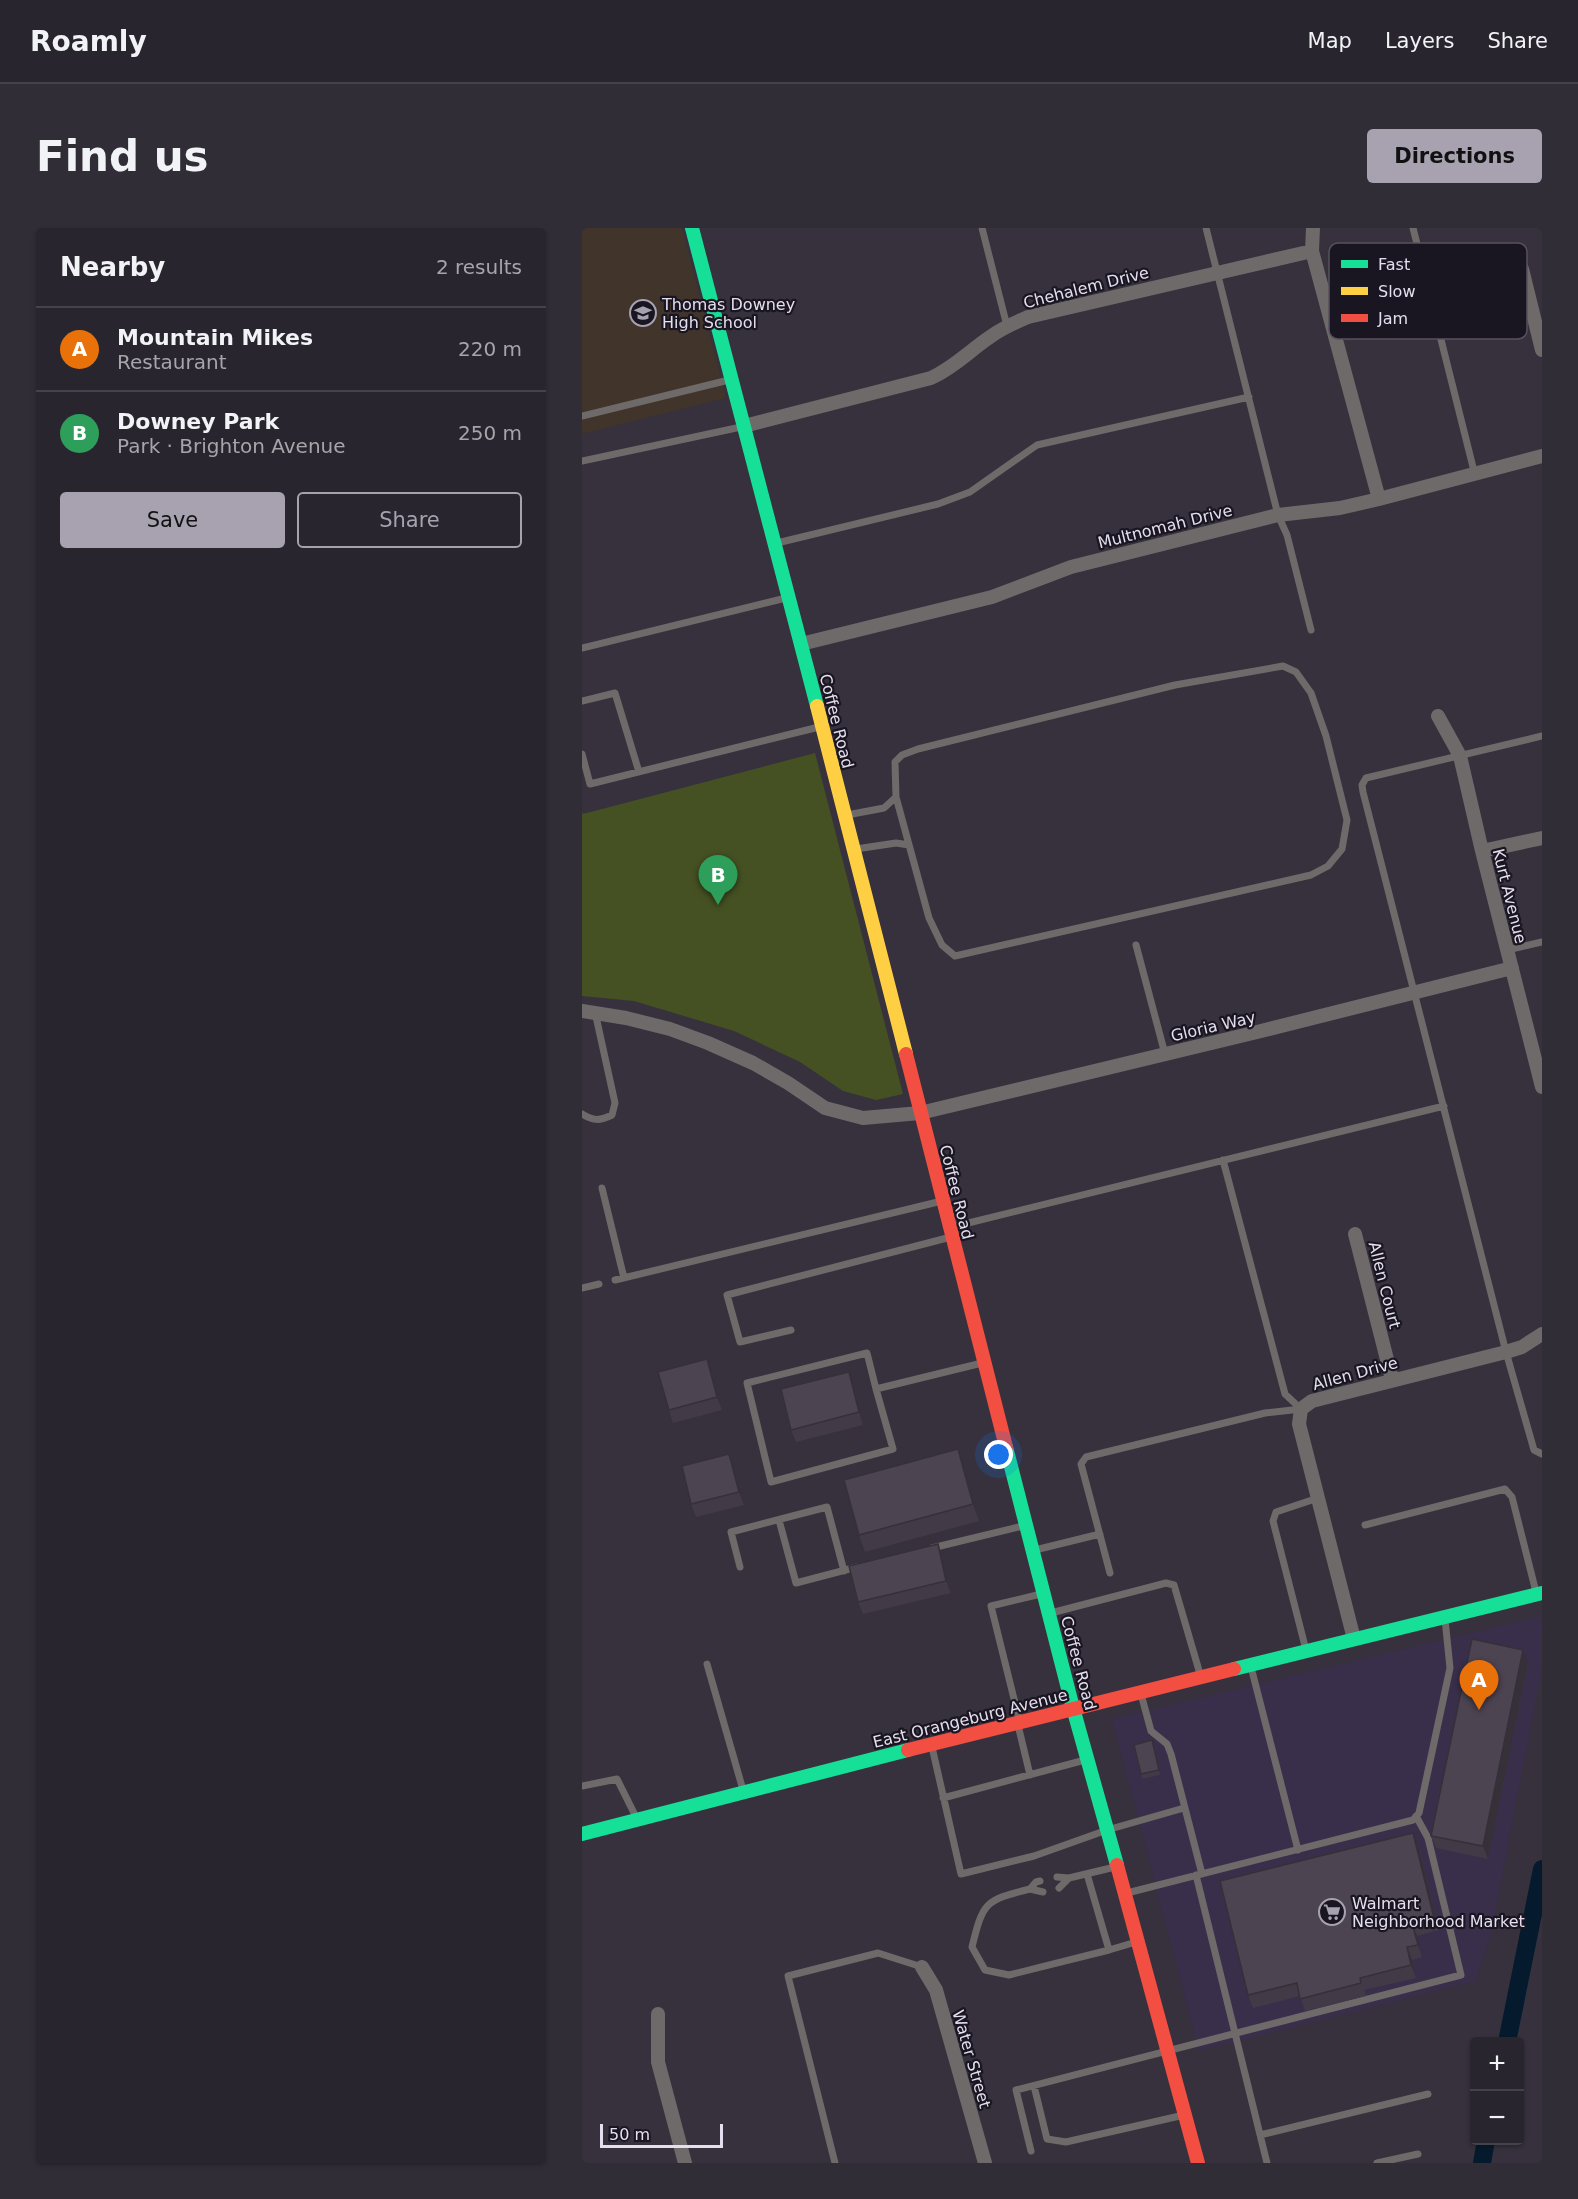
<!DOCTYPE html>
<html lang="en">
<head>
<meta charset="utf-8">
<style>
  :root { --surface:#28252e; --page:#302d36; --text:#f1f3f6; --muted:#a5a5aa; --line:#44424a; --accent:#a7a1b0 }
  body { margin:0; font-family:"DejaVu Sans",sans-serif; background:var(--page); color:var(--text) }
  .controls { position:absolute; right:18px; bottom:18px; display:grid; overflow:hidden; border-radius:6px; box-shadow:0 2px 4px #0004 }
  .controls button { width:54px; height:54px; display:grid; place-items:center; padding:0; border:0; border-bottom:2px solid var(--line); background:var(--surface); color:var(--text); font:30px sans-serif }
  .scale { position:absolute; left:18px; bottom:15px; width:123px; box-sizing:border-box; padding-left:6px; border:3px solid #e4deee; border-top:0; font-size:16px; line-height:21px; white-space:nowrap; color:#e4deee; -webkit-text-stroke:4px #1a1621; paint-order:stroke }
  .you { position:absolute; left:417px; top:1227px; width:21px; height:21px; margin:-15px; border:4px solid #fff; border-radius:50%; background:#1a73e8; box-shadow:0 0 0 9px #1a73e833 }
  .badge { display:grid; place-items:center; width:39px; height:39px; border-radius:50%; background:var(--accent); color:#fff; font-size:20px; font-weight:700 }
  .pin { position:absolute; translate:-50% -50px; filter:drop-shadow(0 2px 3px #0008) }
  .pin::after { content:''; position:absolute; top:32px; width:21px; height:18px; background:inherit; clip-path:polygon(0 0,100% 0,50% 100%) }
  .list { margin:0; padding:0; list-style:none }
  h2 { display:flex; justify-content:space-between; align-items:center; height:78px; margin:0; padding:0 24px; font-size:26px }
  h2 small { font-size:20px; font-weight:400; color:var(--muted) }
  .list li { display:grid; grid-template-columns:39px 1fr auto; gap:18px; align-items:center; box-sizing:border-box; height:84px; padding:0 24px; border-top:2px solid var(--line) }
  .list b { display:block; font-size:22px; white-space:nowrap }
  .list p { margin:0; font-size:20px; white-space:nowrap; color:var(--muted) }
  .list em { font-size:20px; font-style:normal; color:var(--muted) }
  .actions { display:flex; gap:12px; padding:18px 24px }
  .actions a { flex:1; padding:14px 0; border:2px solid var(--accent); border-radius:6px; text-align:center; font-size:21px; color:var(--accent) }
  .actions .main { background:var(--accent); color:#111 }
  .map { position:relative; flex:none; width:960px; height:1935px; overflow:hidden; border-radius:6px }
  header { display:flex; align-items:center; gap:36px; box-sizing:border-box; height:84px; padding:0 30px; background:var(--surface); border-bottom:2px solid var(--line) }
  header strong { font-size:28px }
  nav { display:flex; gap:33px; margin-inline-start:auto; font-size:21px }
  .intro { display:flex; align-items:center; justify-content:space-between; box-sizing:border-box; height:144px; padding:0 36px }
  h1 { margin:0; font-size:42px }
  .button { padding:15px 27px; border-radius:6px; background:var(--accent); color:#111; font-size:21px; font-weight:700 }
  main { display:flex; gap:36px; padding:0 36px }
  aside { flex:1; background:var(--surface); border-radius:6px; box-shadow:0 2px 4px #0004 }
  .map>svg:first-child { display:block }
  .built { fill:#3a2f4b }
  .education { fill:#41342b }
  .park { fill:#455122 }
  .lines { fill:none; stroke-linecap:round; stroke-linejoin:round }
  .canal { stroke:#051b2d; stroke-width:18 }
  .lane { stroke:#6f6a6a; stroke-width:7 }
  .street { stroke:#6f6a6a; stroke-width:14 }
  .fast { stroke:#16e098; stroke-width:14 }
  .slow { stroke:#ffcf43; stroke-width:14 }
  .jam { stroke:#f24e42; stroke-width:14 }
  .wall { fill:#423a47 }
  .shaded-wall { fill:#363039 }
  .building { fill:#4d4452; stroke:#363039; stroke-width:1.5 }
  .labels { text-anchor:middle; stroke-width:4.5; stroke-linejoin:round; paint-order:stroke }
  .street-label { font-size:16px; fill:#e4deee; stroke:#1a1621 }
  .poi-label { font-size:16px; fill:#e4deee; stroke:#1a1621; text-anchor:start }
  .key { fill:#1a1621; stroke:#57525e; stroke-width:1.5 }
  .key-label { font-size:16px; fill:#e4deee }
</style>
</head>
<body>
<header>
<strong>Roamly</strong>
<nav><a>Map</a><a>Layers</a><a>Share</a></nav>
</header>
<div class="intro"><h1>Find us</h1><a class="button">Directions</a></div>
<main>
<aside>
<h2>Nearby<small>2 results</small></h2>
<ul class="list">
<li><span class="badge" style="background:#e8710a">A</span><div><b>Mountain Mikes</b><p>Restaurant</p></div><em>220 m</em></li>
<li><span class="badge" style="background:#2e9e5b">B</span><div><b>Downey Park</b><p>Park · Brighton Avenue</p></div><em>250 m</em></li>
</ul>
<div class="actions"><a class="main">Save</a><a>Share</a></div>
</aside>
<div class="map">
<svg width="960" height="1935" viewBox="0 0 960 1935">
  <rect width="100%" height="100%" fill="#36313d"/>
  <path class="built" d="M 960,1388 L 960,1439 L 909,1706 L 893,1753 L 617,1823 L 530,1491 Z"/>
  <path class="education" d="M 0,0 L 100,0 L 144,170 L 0,206 Z"/>
  <path class="park" d="M 233,525 L 321,866 L 294,872 L 261,863 L 218,834 L 152,803 L 52,773 L 0,768 L 0,584 L 1,586 Z"/>
  <g class="lines">
    <path class="canal" d="M 925,1814 L 960,1641
      M 900,1935 L 904,1912"/>
    <path class="lane" d="M 400,0 L 425,98
      M 624,0 L 696,287 L 705,307 L 729,402
      M 831,0 L 893,247
      M 0,188 L 147,152
      M 0,233 L 159,199
      M 195,315 L 356,276 L 388,264 L 455,217 L 667,169
      M 0,420 L 204,370
      M 701,438 L 714,444 L 729,465 L 744,508 L 765,592 L 760,621 L 746,638 L 729,647 L 373,728 L 360,717 L 347,690 L 314,569 L 313,534 L 320,527 L 336,521 L 593,457 Z
      M 0,473 L 33,465 L 57,544
      M 960,508 L 784,550 L 780,557 L 781,564 L 924,1124 L 952,1222 L 960,1226
      M 0,526 L 8,556 L 237,499
      M 265,587 L 302,580 L 314,569
      M 274,621 L 314,615 L 327,617
      M 554,717 L 583,826
      M 925,722 L 960,714
      M 0,886 C 11,893 18,893 30,887 L 33,875 L 13,784
      M 641,932 L 703,1166 L 719,1181
      M 20,960 L 42,1050
      M 370,999 L 862,878
      M 33,1052 L 360,973
      M 0,1060 L 17,1056
      M 209,1102 L 158,1114 L 145,1067 L 369,1009
      M 294,1161 L 285,1125 L 165,1155 L 189,1254 L 311,1221 L 294,1161 L 400,1135
      M 197,1292 L 214,1355 L 275,1339
      M 783,1297 L 923,1261 L 930,1269 L 954,1364
      M 350,1320 L 441,1298
      M 453,1322 L 518,1306
      M 158,1339 L 149,1304 L 245,1279 L 262,1343
      M 528,1345 L 499,1236 L 504,1229 L 683,1185 L 719,1181
      M 469,1385 L 584,1355 L 592,1357 L 618,1446
      M 724,1422 L 691,1293 L 694,1284 L 736,1270
      M 125,1436 L 161,1562
      M 669,1439 L 716,1622
      M 559,1466 L 569,1503 L 585,1516 L 589,1526 L 620,1646
      M 437,1491 L 409,1378 L 459,1366
      M 436,1497 L 448,1547
      M 350,1519 L 379,1646 L 452,1628 L 525,1602 L 602,1580
      M 0,1558 L 35,1551 L 54,1589
      M 361,1570 L 503,1532
      M 614,1647 L 685,1935
      M 475,1649 L 487,1650
      M 458,1653 L 454,1654 L 448,1661 L 461,1664
      M 477,1660 L 487,1650 L 533,1639
      M 448,1661 C 403,1672 401,1674 390,1719 L 403,1742 L 427,1747 L 527,1722 L 505,1646
      M 545,1665 L 831,1592 L 837,1585 L 868,1440 L 863,1391
      M 527,1722 L 554,1714
      M 452,1858 L 465,1911 L 484,1914 L 602,1887
      M 678,1907 L 846,1866
      M 449,1923 L 434,1862 L 879,1747 L 846,1610 L 834,1588
      M 253,1935 L 206,1748 L 296,1725 L 340,1739
      M 795,1935 L 836,1926"/>
    <path class="street" d="M 731,0 L 730,23 L 797,271
      M 940,41 L 960,122
      M 162,198 L 349,150 C 373,139 387,123 408,109 C 420,100 432,95 446,89 L 730,23
      M 219,416 L 410,369 L 489,339 L 696,287 L 758,280 L 797,271 L 960,228
      M 856,488 L 878,528 L 900,623 L 960,859
      M 900,623 L 960,610
      M 0,783 L 44,790 L 88,801 L 126,815 L 171,835 L 206,855 L 243,880 L 281,890 L 338,885 L 675,804 L 930,740
      M 773,1006 L 810,1151
      M 772,1411 L 717,1196 L 719,1181 L 730,1173 L 924,1124 L 940,1119 L 960,1106
      M 340,1739 L 354,1762 L 403,1935
      M 76,1786 L 76,1834 L 103,1935"/>
    <path class="fast" d="M 110,0 L 235,478
      M 424,1219 L 491,1480 L 535,1637
      M 652,1441 L 960,1365
      M 0,1606 L 326,1522"/>
    <path class="slow" d="M 235,478 L 324,826"/>
    <path class="jam" d="M 324,826 L 424,1219
      M 326,1522 L 652,1441
      M 535,1637 L 616,1935"/>
  </g>
  <path class="wall" d="M 130,1143 L 140,1182 L 91,1195 L 87,1182 Z
    M 267,1144 L 271,1157 L 281,1197 L 214,1214 L 209,1202 Z
    M 152,1238 L 162,1277 L 114,1289 L 109,1276 Z
    M 382,1238 L 397,1293 L 283,1324 L 277,1307 Z
    M 356,1316 L 360,1329 L 369,1365 L 281,1386 L 276,1374 Z
    M 946,1434 L 906,1631 L 854,1620 L 849,1608 Z
    M 571,1517 L 578,1547 L 560,1551 L 559,1546 Z
    M 831,1605 L 836,1618 L 857,1702 L 835,1708 L 840,1729 L 830,1732 L 834,1750 L 782,1762 L 784,1768 L 723,1783 L 718,1768 L 671,1780 L 666,1767 Z"/>
  <path class="shaded-wall" d="M 125,1131 L 130,1143 L 140,1182 L 135,1169 Z
    M 267,1144 L 271,1157 L 281,1197 L 277,1184 Z
    M 376,1221 L 382,1238 L 397,1293 L 391,1276 Z
    M 147,1226 L 152,1238 L 162,1277 L 157,1264 Z
    M 356,1316 L 360,1329 L 369,1365 L 364,1353 Z
    M 941,1422 L 946,1434 L 906,1631 L 901,1618 Z
    M 831,1605 L 836,1618 L 857,1702 L 852,1690 Z
    M 830,1695 L 835,1708 L 840,1729 L 836,1717 Z
    M 825,1719 L 830,1732 L 834,1750 L 829,1737 Z"/>
  <path class="building" d="M 125,1131 L 135,1169 L 87,1182 L 76,1144 Z
    M 267,1144 L 277,1184 L 209,1202 L 199,1161 Z
    M 376,1221 L 391,1276 L 277,1307 L 262,1252 Z
    M 147,1226 L 157,1264 L 109,1276 L 100,1238 Z
    M 356,1316 L 364,1353 L 276,1374 L 267,1338 Z
    M 890,1411 L 941,1422 L 901,1618 L 849,1608 Z
    M 570,1512 L 577,1542 L 559,1546 L 552,1517 Z
    M 831,1605 L 852,1690 L 830,1695 L 836,1717 L 825,1719 L 829,1737 L 778,1750 L 779,1755 L 718,1771 L 715,1755 L 666,1767 L 638,1653 Z"/>
  <defs>
    <symbol id="school-ring" viewBox="-11 -11 22 22"><circle r="9.5" fill="#1a1621" stroke="#a7a1b0" stroke-width="1.5"/><path d="M0-5L7-2L0 1L-7-2ZM-4 1L0 2.5L4 1V4Q0 6-4 4Z" fill="#a7a1b0"/></symbol>
    <symbol id="supermarket-ring" viewBox="-11 -11 22 22"><circle r="9.5" fill="#1a1621" stroke="#a7a1b0" stroke-width="1.5"/><path d="M-6-5.5h2.5l.6 2H6L4.5 2H-2.5L-4.4-4H-6ZM-1.5 3.2a1.3 1.3 0 1 0 .1 0ZM3 3.2a1.3 1.3 0 1 0 .1 0Z" fill="#a7a1b0"/></symbol>
  </defs>
  <g fill-rule="evenodd">
    <use href="#school-ring" x="46" y="70" width="30" height="30"/>
    <use href="#supermarket-ring" x="735" y="1669" width="30" height="30"/>
  </g>
  <g class="labels">
    <g class="street-label">
      <text transform="translate(504 59) rotate(-14)" y="6">Chehalem Drive</text>
      <text transform="translate(583 298) rotate(-14)" y="6">Multnomah Drive</text>
      <text transform="translate(255 493) rotate(76)" y="6">Coffee Road</text>
      <text transform="translate(928 668) rotate(76)" y="6">Kurt Avenue</text>
      <text transform="translate(631 798) rotate(-13)" y="6">Gloria Way</text>
      <text transform="translate(375 964) rotate(76)" y="6">Coffee Road</text>
      <text transform="translate(803 1057) rotate(76)" y="6">Allen Court</text>
      <text transform="translate(773 1145) rotate(-15)" y="6">Allen Drive</text>
      <text transform="translate(497 1435) rotate(75)" y="6">Coffee Road</text>
      <text transform="translate(388 1490) rotate(-14)" y="6">East Orangeburg Avenue</text>
      <text transform="translate(390 1831) rotate(74)" y="6">Water Street</text>
    </g>
    <g class="poi-label">
      <text x="80" y="82">Thomas Downey<tspan x="80" dy="18">High School</tspan></text>
      <text x="770" y="1681">Walmart<tspan x="770" dy="18">Neighborhood Market</tspan></text>
    </g>
  </g>
  <rect x="747" y="15" width="198" height="96" rx="9" class="key"/>
  <rect x="759" y="32" width="27" height="8" fill="#16e098"/>
  <rect x="759" y="59" width="27" height="8" fill="#ffcf43"/>
  <rect x="759" y="86" width="27" height="8" fill="#f24e42"/>
  <g class="key-label">
    <text x="796" y="42">Fast</text>
    <text x="796" y="69">Slow</text>
    <text x="796" y="96">Jam</text>
  </g>
</svg>
<div class="controls">
<button>+</button>
<button>−</button>
</div>
<div class="scale">50 m</div>
<div class="you"></div>
<div class="pin badge" style="left:897px;top:1482px;background:#e8710a">A</div>
<div class="pin badge" style="left:136px;top:677px;background:#2e9e5b">B</div>
</div>
</main>
</body>
</html>
